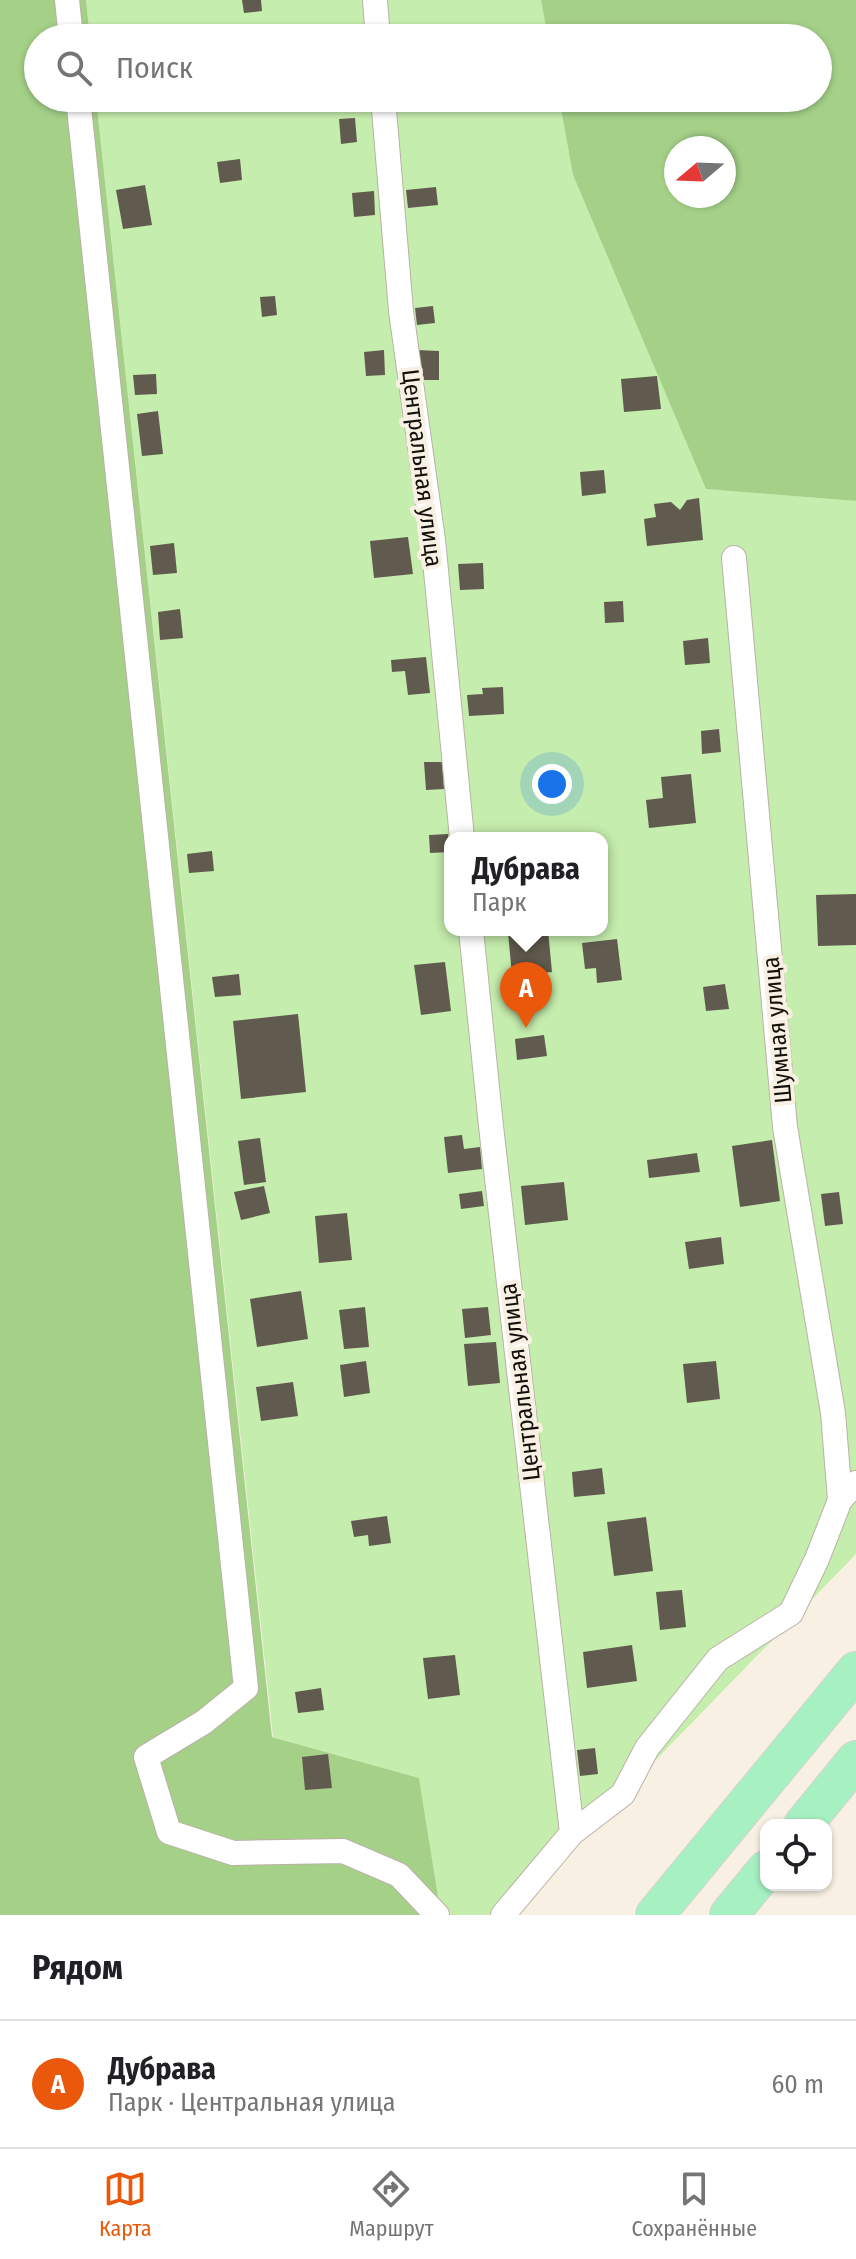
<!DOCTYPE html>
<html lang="ru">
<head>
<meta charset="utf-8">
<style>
  :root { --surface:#fff; --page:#f2f2f2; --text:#202124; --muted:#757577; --line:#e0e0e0; --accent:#ea580c }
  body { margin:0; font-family:"Fira Sans Condensed",sans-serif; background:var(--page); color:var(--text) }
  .controls { position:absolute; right:24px; bottom:24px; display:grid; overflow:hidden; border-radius:16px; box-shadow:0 2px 6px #0004 }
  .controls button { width:72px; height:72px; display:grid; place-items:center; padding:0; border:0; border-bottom:2px solid var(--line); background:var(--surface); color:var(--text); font:40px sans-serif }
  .compass { position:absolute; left:664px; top:136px; width:72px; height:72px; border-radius:50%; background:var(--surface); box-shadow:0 2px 6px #0004; rotate:251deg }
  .you { position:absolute; left:552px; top:784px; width:28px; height:28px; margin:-20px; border:6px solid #fff; border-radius:50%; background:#1a73e8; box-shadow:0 0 0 12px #1a73e833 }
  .badge { display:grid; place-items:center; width:52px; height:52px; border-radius:50%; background:var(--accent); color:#fff; font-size:26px; font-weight:700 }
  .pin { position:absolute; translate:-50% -66px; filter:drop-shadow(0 2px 4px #0008) }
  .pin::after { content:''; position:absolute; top:42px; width:28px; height:24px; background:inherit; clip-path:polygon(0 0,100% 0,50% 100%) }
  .popup { position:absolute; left:444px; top:832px; width:164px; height:104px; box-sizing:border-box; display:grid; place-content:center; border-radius:16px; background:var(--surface); filter:drop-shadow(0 2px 6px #0005); font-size:26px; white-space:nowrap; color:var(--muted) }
  .popup b { font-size:30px; color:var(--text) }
  .popup::after { content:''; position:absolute; left:50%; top:100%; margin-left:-16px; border:16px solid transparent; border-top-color:var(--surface) }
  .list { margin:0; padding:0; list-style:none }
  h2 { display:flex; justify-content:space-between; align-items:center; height:104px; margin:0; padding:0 32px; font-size:34px }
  h2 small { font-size:26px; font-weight:400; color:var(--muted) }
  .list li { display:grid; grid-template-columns:52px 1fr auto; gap:24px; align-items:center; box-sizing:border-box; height:128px; padding:0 32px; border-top:2px solid var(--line) }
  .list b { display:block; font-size:30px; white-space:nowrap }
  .list p { margin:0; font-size:26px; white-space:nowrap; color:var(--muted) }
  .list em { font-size:26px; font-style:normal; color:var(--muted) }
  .icon { flex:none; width:44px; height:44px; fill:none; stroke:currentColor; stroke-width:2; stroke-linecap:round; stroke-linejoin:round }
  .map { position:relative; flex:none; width:856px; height:1915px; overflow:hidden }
  .search { position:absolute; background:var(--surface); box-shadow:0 2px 6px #0004; left:24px; right:24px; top:24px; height:88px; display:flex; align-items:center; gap:20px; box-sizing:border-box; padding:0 28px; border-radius:44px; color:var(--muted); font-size:30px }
  .sheet { height:232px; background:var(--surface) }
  nav { display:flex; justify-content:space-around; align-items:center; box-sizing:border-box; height:112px; border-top:2px solid var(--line); background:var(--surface); font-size:22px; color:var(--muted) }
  nav a { display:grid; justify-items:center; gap:4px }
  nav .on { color:var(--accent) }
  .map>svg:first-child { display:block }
  .green { fill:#c5edad; fill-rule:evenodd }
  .forest { fill:#a4d088; fill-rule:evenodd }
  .building { fill:#615a4e }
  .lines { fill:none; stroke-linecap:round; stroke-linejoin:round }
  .minor-casing { stroke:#bab2a5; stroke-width:26 }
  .trunk-casing { stroke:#d5d4d3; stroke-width:40 }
  .minor { stroke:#fff; stroke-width:24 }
  .trunk { stroke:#a6f0c2; stroke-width:38 }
  .labels { text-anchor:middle; stroke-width:8; stroke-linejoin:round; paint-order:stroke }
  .street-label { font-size:24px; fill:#14110d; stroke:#f8f0e2 }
</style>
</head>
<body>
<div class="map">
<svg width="856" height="1915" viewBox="0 0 856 1915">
  <rect width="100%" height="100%" fill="#f8f0e2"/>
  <path class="green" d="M 86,0 L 541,0 L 548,38 L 90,38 Z
    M 96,98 L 559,98 L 573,175 L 706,489 L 856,501 L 856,1554 L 505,1915 L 441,1915 L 419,1778 L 273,1737 ZM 450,838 L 602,838 L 602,930 L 450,930 Z"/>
  <path class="forest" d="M 0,0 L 86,0 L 90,38 L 38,38 L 38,98 L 96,98 L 272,1737 L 419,1778 L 441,1915 L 0,1915 Z
    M 541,0 L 856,0 L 856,501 L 706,489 L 573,175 L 559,98 L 818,98 L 818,38 L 548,38 ZM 676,148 L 724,148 L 724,196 L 676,196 Z"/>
  <path class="building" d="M 242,0 L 261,0 L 262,11 L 244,13 Z
    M 355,118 L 357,142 L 341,144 L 339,119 Z
    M 240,159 L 242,180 L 220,183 L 217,162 Z
    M 145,185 L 152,225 L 123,229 L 116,190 Z
    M 436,187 L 438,205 L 408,208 L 406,190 Z
    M 374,191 L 375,215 L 354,217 L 352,193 Z
    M 275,296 L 277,315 L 262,317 L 260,297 Z
    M 433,306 L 435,323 L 417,325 L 415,308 Z
    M 384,350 L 385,375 L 366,376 L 364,352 Z
    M 417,350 L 439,351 L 439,380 L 416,380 Z
    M 156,374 L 157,394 L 135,395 L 133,375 Z
    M 657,376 L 661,409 L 624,412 L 621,379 Z
    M 158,411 L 163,454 L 142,456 L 137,414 Z
    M 604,470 L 606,493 L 582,496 L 580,472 Z
    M 699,498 L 703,540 L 647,546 L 644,519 L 656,517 L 654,504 L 671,502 L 680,510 L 687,500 Z
    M 408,537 L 413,574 L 374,578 L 370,541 Z
    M 174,543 L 177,573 L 153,575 L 150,546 Z
    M 483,563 L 484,589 L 460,590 L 458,564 Z
    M 623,601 L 624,622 L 605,623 L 604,602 Z
    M 180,609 L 183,638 L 160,640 L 158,612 Z
    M 708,638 L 710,663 L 685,665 L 683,641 Z
    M 426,657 L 430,693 L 408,695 L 405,671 L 392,672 L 391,660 Z
    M 503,687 L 504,714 L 469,716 L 467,695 L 483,694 L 482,688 Z
    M 719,729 L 721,752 L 702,754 L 701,731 Z
    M 424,762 L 442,762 L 444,789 L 426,790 Z
    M 691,774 L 696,823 L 649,828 L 646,800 L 663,798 L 661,777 Z
    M 448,834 L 450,852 L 430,853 L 429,835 Z
    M 212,851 L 214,871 L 189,873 L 187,854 Z
    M 856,894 L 856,945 L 818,946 L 816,895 Z
    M 530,930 L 548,930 L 552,972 L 512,976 L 508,932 Z
    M 617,939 L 622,980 L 597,983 L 596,968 L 585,969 L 582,943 Z
    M 445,962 L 451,1011 L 421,1015 L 414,965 Z
    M 239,974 L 241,995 L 215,997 L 212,977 Z
    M 725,984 L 729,1009 L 706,1011 L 703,987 Z
    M 298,1014 L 306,1092 L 241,1099 L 233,1021 Z
    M 544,1035 L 547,1056 L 517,1060 L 515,1039 Z
    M 462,1135 L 464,1149 L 480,1147 L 482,1169 L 448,1173 L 444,1137 Z
    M 260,1138 L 266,1182 L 244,1185 L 238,1141 Z
    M 772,1140 L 780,1201 L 740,1207 L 732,1146 Z
    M 697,1153 L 700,1172 L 649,1178 L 647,1160 Z
    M 564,1182 L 568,1220 L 525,1225 L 521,1186 Z
    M 264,1186 L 270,1213 L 241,1220 L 234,1192 Z
    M 482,1191 L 484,1206 L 461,1209 L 459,1194 Z
    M 839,1192 L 843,1224 L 825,1226 L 821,1194 Z
    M 347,1213 L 352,1260 L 319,1263 L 315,1216 Z
    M 721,1237 L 724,1264 L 689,1269 L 685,1242 Z
    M 301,1291 L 308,1339 L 257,1347 L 250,1299 Z
    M 365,1307 L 369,1347 L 344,1349 L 339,1310 Z
    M 488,1307 L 491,1335 L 465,1338 L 462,1309 Z
    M 496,1342 L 500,1383 L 468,1386 L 464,1344 Z
    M 366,1361 L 370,1393 L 344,1397 L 340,1365 Z
    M 716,1361 L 720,1399 L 687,1403 L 683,1364 Z
    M 293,1382 L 298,1416 L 261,1421 L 256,1387 Z
    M 602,1468 L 605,1494 L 574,1497 L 572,1472 Z
    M 387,1516 L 391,1543 L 369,1546 L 368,1535 L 354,1537 L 351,1521 Z
    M 646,1517 L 653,1571 L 614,1576 L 607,1522 Z
    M 682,1590 L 686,1627 L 660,1630 L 656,1592 Z
    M 632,1645 L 637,1681 L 587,1688 L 583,1652 Z
    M 455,1655 L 460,1695 L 428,1699 L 423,1658 Z
    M 321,1688 L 324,1710 L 298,1713 L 295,1692 Z
    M 595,1748 L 598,1774 L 580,1776 L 577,1750 Z
    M 328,1754 L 332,1788 L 305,1790 L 302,1757 Z"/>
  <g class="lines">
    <defs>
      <path id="minor" d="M 67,0 L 71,38
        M 375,0 L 378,38
        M 78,98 L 246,1688 L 204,1722 L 146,1757 L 169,1832 L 233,1853 L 343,1851 L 399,1875 L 437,1915
        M 383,98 L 401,311 L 433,540 L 462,838
        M 734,558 L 785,1127 L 833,1413 L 840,1500
        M 471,930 L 491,1126 L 572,1833
        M 503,1915 L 572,1833 L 623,1794 L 647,1748 L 718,1659 L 791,1613 L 817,1559 L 840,1500 L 856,1483"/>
      <path id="trunk" d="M 803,1825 L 856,1760
        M 655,1915 L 856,1671
        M 729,1915 L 766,1870"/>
    </defs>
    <use href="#minor" class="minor-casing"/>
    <use href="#trunk" class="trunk-casing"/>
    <use href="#minor" class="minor"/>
    <use href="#trunk" class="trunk"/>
  </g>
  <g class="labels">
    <g class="street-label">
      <text transform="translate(422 468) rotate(83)" y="8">Центральная улица</text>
      <text transform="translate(777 1030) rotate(-95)" y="8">Шумная улица</text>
      <text transform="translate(520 1382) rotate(-97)" y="8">Центральная улица</text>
    </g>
  </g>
</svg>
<div class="controls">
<button><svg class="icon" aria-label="locate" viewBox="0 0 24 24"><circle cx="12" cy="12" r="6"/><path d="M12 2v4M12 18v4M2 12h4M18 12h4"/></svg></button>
</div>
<svg class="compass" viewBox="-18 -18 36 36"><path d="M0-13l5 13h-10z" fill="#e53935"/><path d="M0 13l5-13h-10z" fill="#757577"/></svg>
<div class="you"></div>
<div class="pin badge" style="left:526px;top:1028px">A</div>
<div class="popup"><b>Дубрава</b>Парк</div>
<div class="search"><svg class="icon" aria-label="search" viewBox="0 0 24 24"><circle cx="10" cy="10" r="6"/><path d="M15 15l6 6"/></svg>Поиск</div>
</div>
<section class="sheet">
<h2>Рядом<small></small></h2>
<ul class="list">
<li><span class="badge">A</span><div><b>Дубрава</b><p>Парк · Центральная улица</p></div><em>60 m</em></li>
</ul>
</section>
<nav>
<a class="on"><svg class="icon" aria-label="map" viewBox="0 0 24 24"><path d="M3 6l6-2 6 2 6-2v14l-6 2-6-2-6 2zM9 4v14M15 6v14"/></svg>Карта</a>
<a><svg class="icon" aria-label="directions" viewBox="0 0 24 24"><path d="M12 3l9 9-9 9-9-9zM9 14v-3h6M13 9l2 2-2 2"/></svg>Маршрут</a>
<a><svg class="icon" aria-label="saved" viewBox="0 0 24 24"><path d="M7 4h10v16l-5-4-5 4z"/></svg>Сохранённые</a>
</nav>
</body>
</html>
